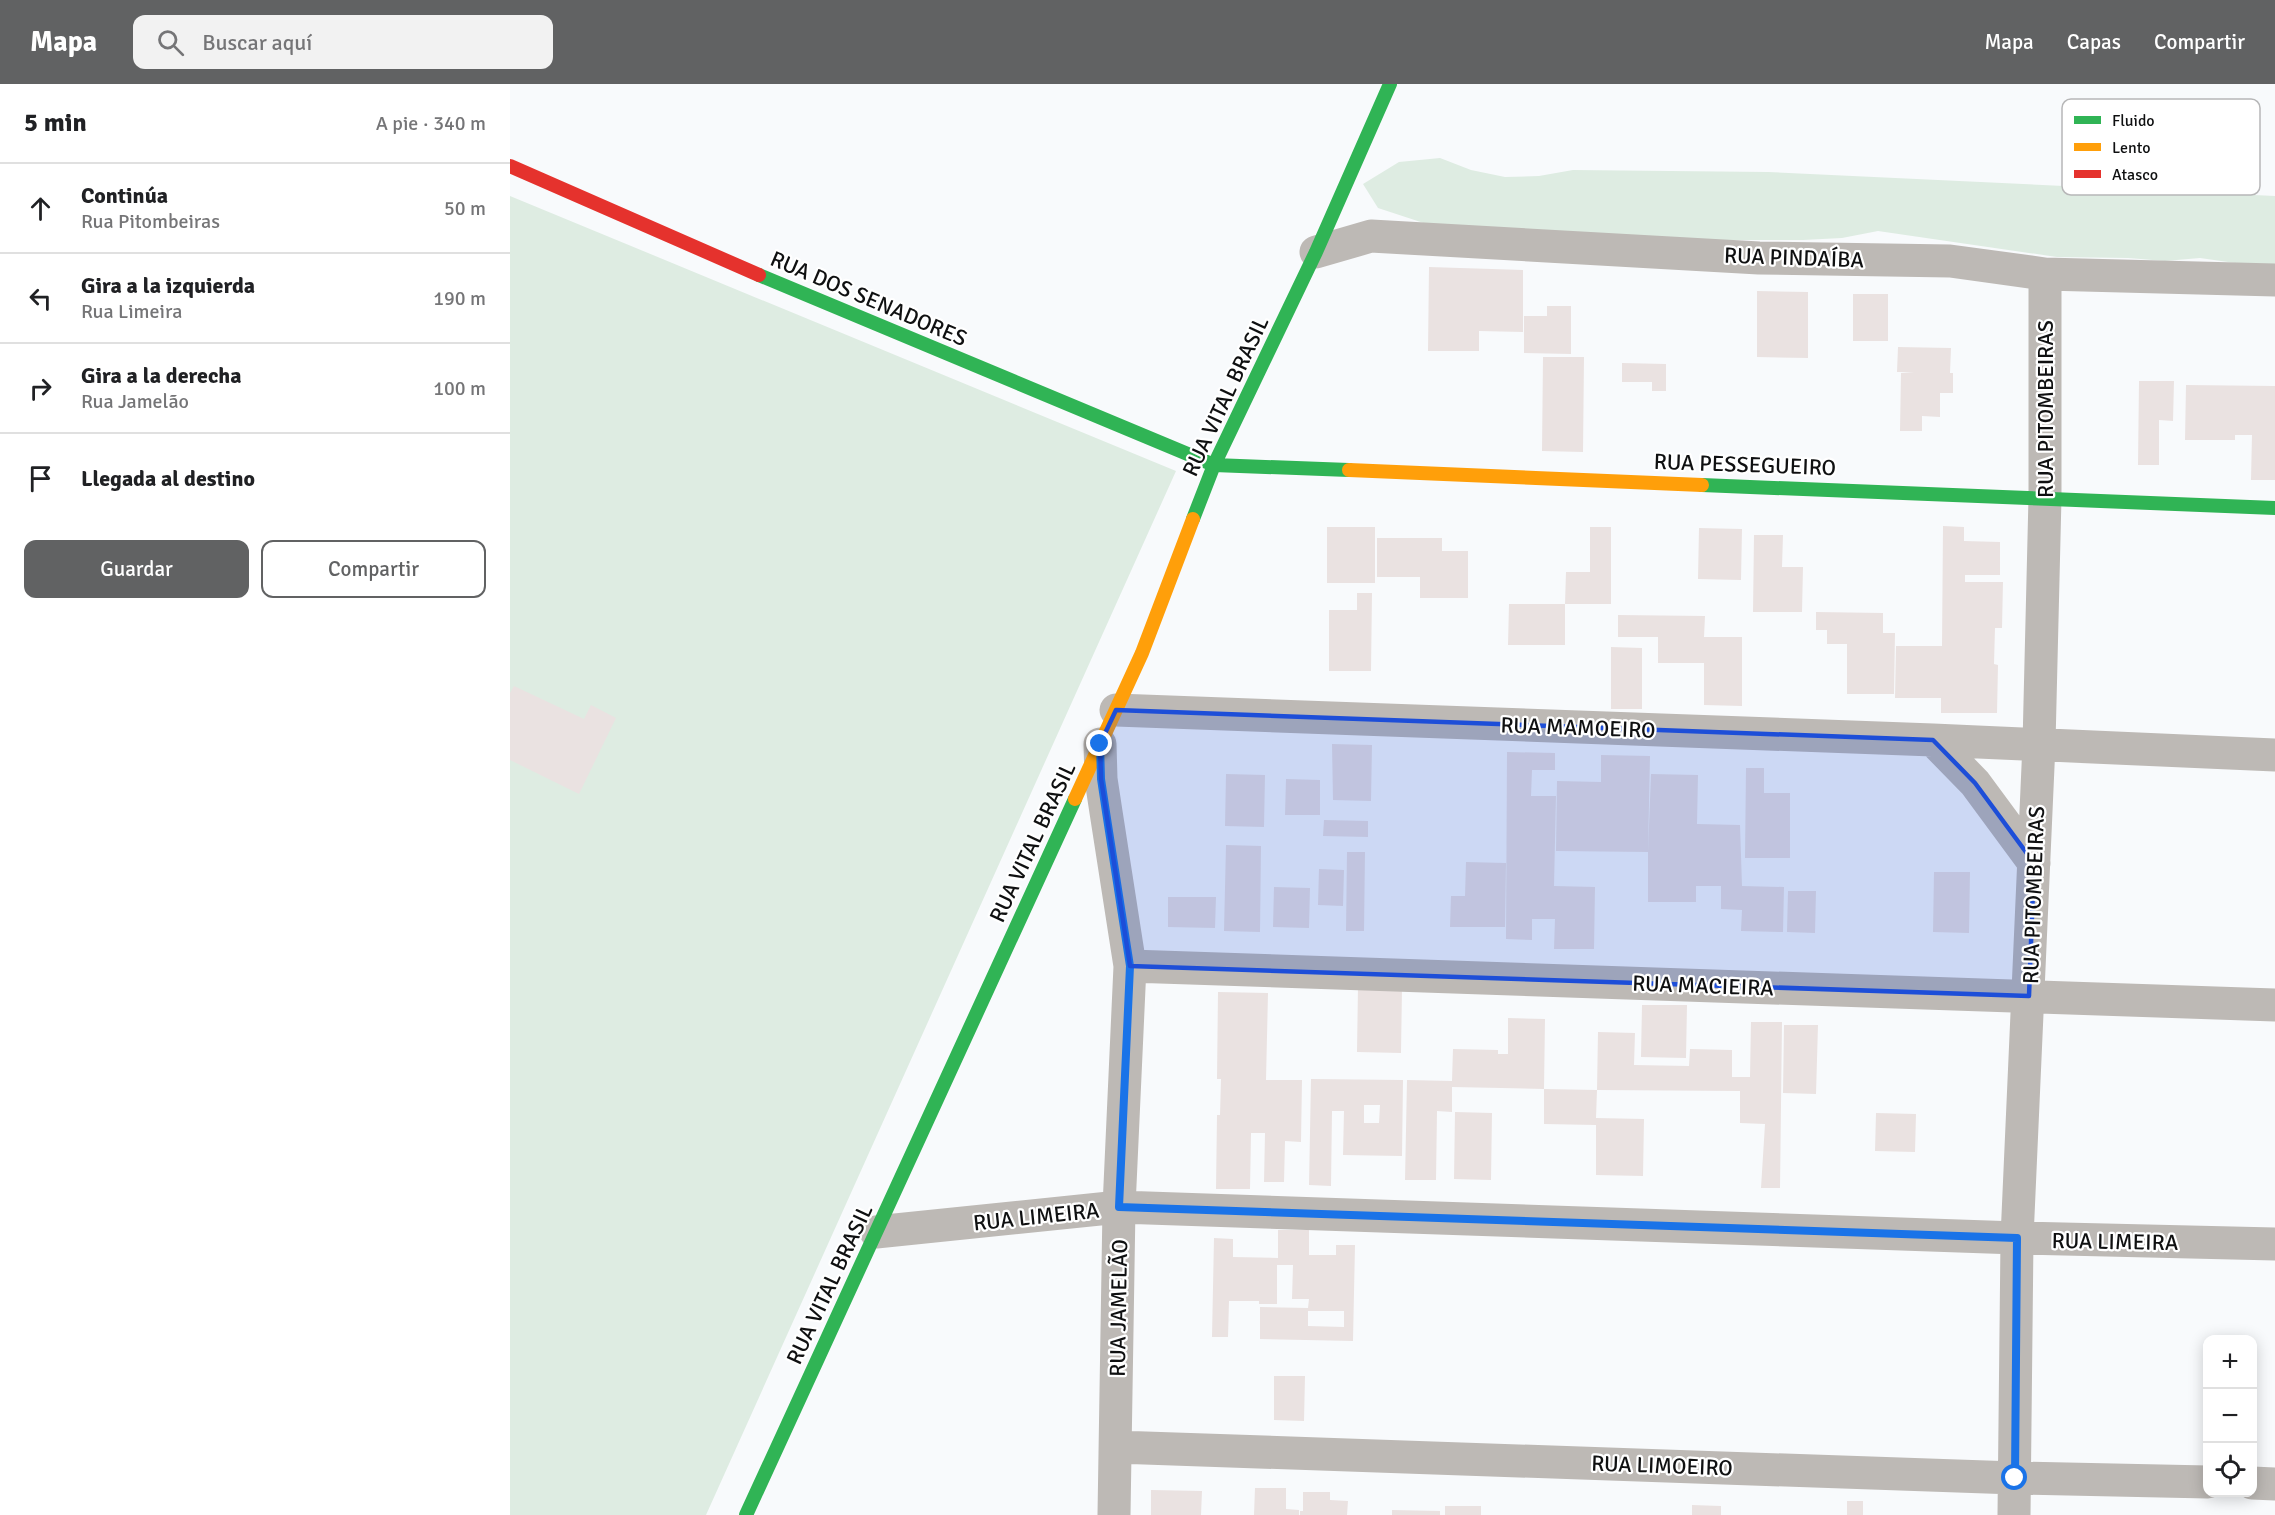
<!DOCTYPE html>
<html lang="es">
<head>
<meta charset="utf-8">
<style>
  :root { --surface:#fff; --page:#f2f2f2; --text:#202124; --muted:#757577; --line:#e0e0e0; --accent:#616263 }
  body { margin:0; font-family:Signika,sans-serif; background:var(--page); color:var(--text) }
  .controls { position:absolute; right:18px; bottom:18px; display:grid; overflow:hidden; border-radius:12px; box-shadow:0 3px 15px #0003 }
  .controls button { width:54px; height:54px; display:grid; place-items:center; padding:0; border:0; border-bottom:2px solid var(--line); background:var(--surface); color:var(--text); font:30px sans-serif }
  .stop { position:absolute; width:18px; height:18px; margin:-14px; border:4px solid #1a73e8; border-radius:50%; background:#fff }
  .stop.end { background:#1a73e8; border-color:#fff; box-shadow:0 2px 6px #0008 }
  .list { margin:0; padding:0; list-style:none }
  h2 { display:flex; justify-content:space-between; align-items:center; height:78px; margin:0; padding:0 24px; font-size:26px }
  h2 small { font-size:20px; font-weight:400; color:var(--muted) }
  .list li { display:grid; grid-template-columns:39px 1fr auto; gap:18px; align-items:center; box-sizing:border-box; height:90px; padding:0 24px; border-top:2px solid var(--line) }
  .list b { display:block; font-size:22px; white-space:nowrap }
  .list p { margin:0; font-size:20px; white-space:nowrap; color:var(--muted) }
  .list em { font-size:20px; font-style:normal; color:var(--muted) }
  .actions { display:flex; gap:12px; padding:18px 24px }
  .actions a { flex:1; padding:14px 0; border:2px solid var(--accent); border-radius:12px; text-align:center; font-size:21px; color:var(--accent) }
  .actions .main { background:var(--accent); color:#fff }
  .icon { flex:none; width:33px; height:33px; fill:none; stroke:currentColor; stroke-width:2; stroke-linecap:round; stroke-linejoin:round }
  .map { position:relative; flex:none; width:1765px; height:1431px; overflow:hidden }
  header { display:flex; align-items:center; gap:36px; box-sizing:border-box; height:84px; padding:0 30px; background:var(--accent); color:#fff }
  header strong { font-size:28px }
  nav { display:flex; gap:33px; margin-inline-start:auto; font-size:21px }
  .search { width:420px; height:54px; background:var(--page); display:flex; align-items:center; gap:15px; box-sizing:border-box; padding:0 21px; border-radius:12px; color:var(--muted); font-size:22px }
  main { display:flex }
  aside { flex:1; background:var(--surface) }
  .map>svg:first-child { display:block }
  .green { fill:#deece2 }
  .building { fill:#eae2e1; fill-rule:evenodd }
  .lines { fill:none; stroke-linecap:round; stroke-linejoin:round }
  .street { stroke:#bdb9b5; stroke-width:33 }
  .fast { stroke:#30b455; stroke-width:14 }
  .slow { stroke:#ff9f0a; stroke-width:14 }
  .jam { stroke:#e5322d; stroke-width:14 }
  .route { stroke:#1a73e8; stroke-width:8 }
  .marked { fill:#1d4ed8; fill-opacity:0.2; stroke:#1d4ed8; stroke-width:4.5; stroke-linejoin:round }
  .labels { text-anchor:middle; stroke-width:4.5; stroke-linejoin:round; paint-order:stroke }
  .street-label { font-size:22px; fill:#0f1011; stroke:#fff }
  .key { fill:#fff; stroke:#b7b7b8; stroke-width:1.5 }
  .key-label { font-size:16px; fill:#0f1011 }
</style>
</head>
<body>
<header>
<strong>Mapa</strong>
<div class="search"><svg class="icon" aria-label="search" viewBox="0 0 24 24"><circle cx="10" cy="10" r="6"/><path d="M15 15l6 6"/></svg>Buscar aquí</div>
<nav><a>Mapa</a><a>Capas</a><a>Compartir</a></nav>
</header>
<main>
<aside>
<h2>5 min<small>A pie · 340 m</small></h2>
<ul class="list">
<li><svg class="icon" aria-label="ahead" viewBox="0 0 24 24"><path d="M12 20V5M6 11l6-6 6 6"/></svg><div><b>Continúa</b><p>Rua Pitombeiras</p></div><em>50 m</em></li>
<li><svg class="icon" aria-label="left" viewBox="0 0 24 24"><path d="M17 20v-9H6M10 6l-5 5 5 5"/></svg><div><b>Gira a la izquierda</b><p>Rua Limeira</p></div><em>190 m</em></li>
<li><svg class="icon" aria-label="right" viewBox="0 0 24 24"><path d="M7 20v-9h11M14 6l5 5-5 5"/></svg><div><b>Gira a la derecha</b><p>Rua Jamelão</p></div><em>100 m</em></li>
<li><svg class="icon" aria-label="arrive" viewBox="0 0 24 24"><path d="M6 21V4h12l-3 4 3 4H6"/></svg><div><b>Llegada al destino</b></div></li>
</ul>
<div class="actions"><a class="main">Guardar</a><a>Compartir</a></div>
</aside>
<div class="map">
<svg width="1765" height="1431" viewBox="0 0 1765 1431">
  <rect width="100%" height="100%" fill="#f8fafc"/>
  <path class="green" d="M 930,74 L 961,86 L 995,93 L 1029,92 L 1063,86 L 1258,88 L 1765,112 L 1765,181 L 1725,179 L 1690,174 L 1655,177 L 1618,174 L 1547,173 L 1368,147 L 1332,154 L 1293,156 L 1075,156 L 935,146 L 868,124 L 853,100 L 889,78 Z
    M 0,112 L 666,387 L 196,1431 L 0,1431 Z"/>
  <path class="building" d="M 919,183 L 1013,186 L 1013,248 L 969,247 L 969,267 L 918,267 Z
    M 1247,207 L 1298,208 L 1298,274 L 1247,273 Z
    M 1343,210 L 1378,210 L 1378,257 L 1343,257 Z
    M 1037,222 L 1061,222 L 1061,270 L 1014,269 L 1014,232 L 1037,232 Z
    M 1388,263 L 1441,264 L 1440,289 L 1443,289 L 1443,309 L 1430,309 L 1430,333 L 1412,332 L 1412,347 L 1390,347 L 1391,289 L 1404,288 L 1387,288 Z
    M 1033,273 L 1074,273 L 1073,368 L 1032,367 Z
    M 1112,279 L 1156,280 L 1156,307 L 1142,307 L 1142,298 L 1112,298 Z
    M 1629,297 L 1664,297 L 1663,337 L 1649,336 L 1649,381 L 1628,381 Z
    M 1676,301 L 1765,302 L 1765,396 L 1741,396 L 1742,351 L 1725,351 L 1725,356 L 1675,356 Z
    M 1433,442 L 1454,443 L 1454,457 L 1490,458 L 1490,491 L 1455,491 L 1455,498 L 1493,498 L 1492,544 L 1485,544 L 1484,580 L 1488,581 L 1487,629 L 1431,629 L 1431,614 L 1385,614 L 1386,562 L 1432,562 Z
    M 817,443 L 865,443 L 865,499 L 817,499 Z
    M 1080,443 L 1101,443 L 1101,520 L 1055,520 L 1055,561 L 998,561 L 999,520 L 1055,520 L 1056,488 L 1080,488 Z
    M 1189,444 L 1232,445 L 1231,496 L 1188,495 Z
    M 1244,451 L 1273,451 L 1272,483 L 1293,483 L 1292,528 L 1243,528 Z
    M 867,454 L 932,454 L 932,467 L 958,467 L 958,514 L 910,514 L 910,493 L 867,493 Z
    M 847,509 L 862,509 L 861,587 L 819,587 L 819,526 L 847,526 Z
    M 1306,528 L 1373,529 L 1373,549 L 1385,549 L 1384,610 L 1337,610 L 1337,560 L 1317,560 L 1317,546 L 1306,546 Z
    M 1108,531 L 1195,532 L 1194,553 L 1232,553 L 1232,622 L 1194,621 L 1194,579 L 1148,579 L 1148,553 L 1108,553 Z
    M 1101,563 L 1132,564 L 1132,625 L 1101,625 Z
    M 4,602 L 74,635 L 81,621 L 106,634 L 69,710 L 0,676 L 0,609 Z
    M 822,660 L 862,661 L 861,717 L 823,716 Z
    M 997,668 L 1045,669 L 1045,686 L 1022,686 L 1021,712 L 1046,712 L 1044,802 L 1085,803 L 1084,865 L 1044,865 L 1045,835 L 1022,835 L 1022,856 L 996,855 Z
    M 1091,671 L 1140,672 L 1138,768 L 1141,690 L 1188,691 L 1187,740 L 1230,741 L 1232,802 L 1274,803 L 1273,848 L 1231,847 L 1232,826 L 1211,825 L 1211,802 L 1186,802 L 1186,818 L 1138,818 L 1138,768 L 1046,767 L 1047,697 L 1091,698 Z
    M 1236,684 L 1254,684 L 1254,709 L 1280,709 L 1280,774 L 1235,774 Z
    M 716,690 L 755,691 L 754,743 L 715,742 Z
    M 776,695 L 810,696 L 810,731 L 775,731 Z
    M 814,736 L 858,737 L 858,753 L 813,752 Z
    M 716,761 L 751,762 L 750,848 L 714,847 Z
    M 837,768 L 855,768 L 854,847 L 836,847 Z
    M 956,778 L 996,779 L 995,843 L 940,843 L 941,812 L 955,812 Z
    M 809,785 L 834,786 L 833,822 L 808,821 Z
    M 1424,788 L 1460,788 L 1459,849 L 1423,848 Z
    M 764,803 L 800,804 L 799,844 L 763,843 Z
    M 1278,807 L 1306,807 L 1305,849 L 1277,848 Z
    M 658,813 L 706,813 L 705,844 L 658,843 Z
    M 848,903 L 892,904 L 891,969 L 847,968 Z
    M 708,908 L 758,909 L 756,996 L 792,996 L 791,1058 L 775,1057 L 774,1098 L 754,1098 L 755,1049 L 741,1049 L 740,1105 L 706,1105 L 707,1031 L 710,1031 L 711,995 L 707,995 Z
    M 1132,921 L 1177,921 L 1176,974 L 1131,973 Z
    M 998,934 L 1035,935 L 1034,1005 L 942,1003 L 942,1028 L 927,1027 L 926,1096 L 895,1096 L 897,996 L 942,997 L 943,965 L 988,966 L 988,970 L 998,970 Z
    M 1241,938 L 1272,938 L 1270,1104 L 1251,1104 L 1255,1040 L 1230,1039 L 1230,1007 L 1087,1006 L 1088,948 L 1125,949 L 1124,981 L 1179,982 L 1180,965 L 1222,966 L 1222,993 L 1240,993 Z
    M 1274,941 L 1308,941 L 1306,1010 L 1273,1009 Z
    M 801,995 L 893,996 L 892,1072 L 833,1071 L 834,1027 L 822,1027 L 821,1102 L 799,1101 ZM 854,1021 L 870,1021 L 869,1039 L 854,1039 Z
    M 1034,1005 L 1087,1006 L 1086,1034 L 1134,1035 L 1133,1092 L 1086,1091 L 1086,1041 L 1034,1040 Z
    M 945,1028 L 982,1029 L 981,1096 L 944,1095 Z
    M 1366,1029 L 1406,1030 L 1405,1068 L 1365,1067 Z
    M 768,1146 L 799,1146 L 799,1171 L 826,1171 L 826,1161 L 845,1161 L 843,1257 L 750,1255 L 750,1223 L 798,1224 L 799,1215 L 782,1215 L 783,1181 L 767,1181 L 767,1220 L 749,1220 L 749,1217 L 719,1217 L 718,1253 L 702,1253 L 704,1154 L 723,1155 L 723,1173 L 768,1174 ZM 798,1227 L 834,1227 L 834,1243 L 798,1242 Z
    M 764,1292 L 795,1292 L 794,1337 L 764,1336 Z
    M 745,1404 L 776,1404 L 776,1425 L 789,1426 L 789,1431 L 744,1431 Z
    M 641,1406 L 692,1407 L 691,1431 L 641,1431 Z
    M 793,1408 L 820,1408 L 820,1416 L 838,1417 L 837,1431 L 790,1431 L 790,1427 L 793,1427 Z
    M 1337,1417 L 1353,1417 L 1353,1431 L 1337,1431 Z
    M 1182,1421 L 1211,1422 L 1211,1431 L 1182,1431 Z
    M 935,1422 L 971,1422 L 971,1431 L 935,1431 Z
    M 882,1426 L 930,1427 L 930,1431 L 882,1431 Z"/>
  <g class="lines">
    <path class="street" d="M 806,168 L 861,152 L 1249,174 L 1440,177 L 1535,190 L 1765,196
      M 606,626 L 1423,656 L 1765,671
      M 1423,656 L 1465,699 L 1524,779
      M 590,660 L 591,695 L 596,728 L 620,882 L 609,1123 L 604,1431
      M 620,882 L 1765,921
      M 366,1148 L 609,1123 L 1507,1154 L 1765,1160
      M 606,1363 L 1505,1394 L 1698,1398
      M 1742,1399 L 1765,1400
      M 1504,1431 L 1507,1154 L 1529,660 L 1535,413 L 1535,190"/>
    <path class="fast" d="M 249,191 L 704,381 L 839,386
      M 1192,401 L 1765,424
      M 683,435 L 704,381 L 806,168 L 880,0
      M 236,1431 L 565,715"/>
    <path class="slow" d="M 839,386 L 1192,401
      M 565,715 L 632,569 L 683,435"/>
    <path class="jam" d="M 0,82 L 249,191"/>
  </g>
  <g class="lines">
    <path class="route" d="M 590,660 L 591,695 L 596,728 L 620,882 L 609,1123 L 1507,1154 L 1505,1394"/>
  </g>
  <path class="marked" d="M 606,626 L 1423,656 L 1465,699 L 1524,779 L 1519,912 L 620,882 L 591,695 L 590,660 Z"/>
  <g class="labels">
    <g class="street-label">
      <text transform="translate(1284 173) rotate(2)" y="8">RUA PINDAÍBA</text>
      <text transform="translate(359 214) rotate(23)" y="8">RUA DOS SENADORES</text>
      <text transform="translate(715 312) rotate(-65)" y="8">RUA VITAL BRASIL</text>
      <text transform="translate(1535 325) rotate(-90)" y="8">RUA PITOMBEIRAS</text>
      <text transform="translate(1235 380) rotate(2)" y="8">RUA PESSEGUEIRO</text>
      <text transform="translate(1068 643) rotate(2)" y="8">RUA MAMOEIRO</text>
      <text transform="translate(522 758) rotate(-65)" y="8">RUA VITAL BRASIL</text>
      <text transform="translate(1523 811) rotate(-88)" y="8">RUA PITOMBEIRAS</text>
      <text transform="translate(1193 901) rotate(2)" y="8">RUA MACIEIRA</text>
      <text transform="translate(526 1132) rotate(-6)" y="8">RUA LIMEIRA</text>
      <text transform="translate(1605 1157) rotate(1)" y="8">RUA LIMEIRA</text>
      <text transform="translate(319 1200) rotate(-65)" y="8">RUA VITAL BRASIL</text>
      <text transform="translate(608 1224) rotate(-89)" y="8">RUA JAMELÃO</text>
      <text transform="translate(1152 1381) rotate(2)" y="8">RUA LIMOEIRO</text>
    </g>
  </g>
  <rect x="1552" y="15" width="198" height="96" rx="9" class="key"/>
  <rect x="1564" y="32" width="27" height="8" fill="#30b455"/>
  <rect x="1564" y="59" width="27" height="8" fill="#ff9f0a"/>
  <rect x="1564" y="86" width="27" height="8" fill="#e5322d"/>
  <g class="key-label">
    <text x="1602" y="42">Fluido</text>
    <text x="1602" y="69">Lento</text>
    <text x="1602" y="96">Atasco</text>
  </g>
</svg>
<div class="controls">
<button>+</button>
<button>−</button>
<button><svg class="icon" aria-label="locate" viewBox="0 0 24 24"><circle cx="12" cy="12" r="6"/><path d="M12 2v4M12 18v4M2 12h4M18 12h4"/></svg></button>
</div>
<div class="stop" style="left:1505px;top:1394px"></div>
<div class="stop end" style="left:590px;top:660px"></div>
</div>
</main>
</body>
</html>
